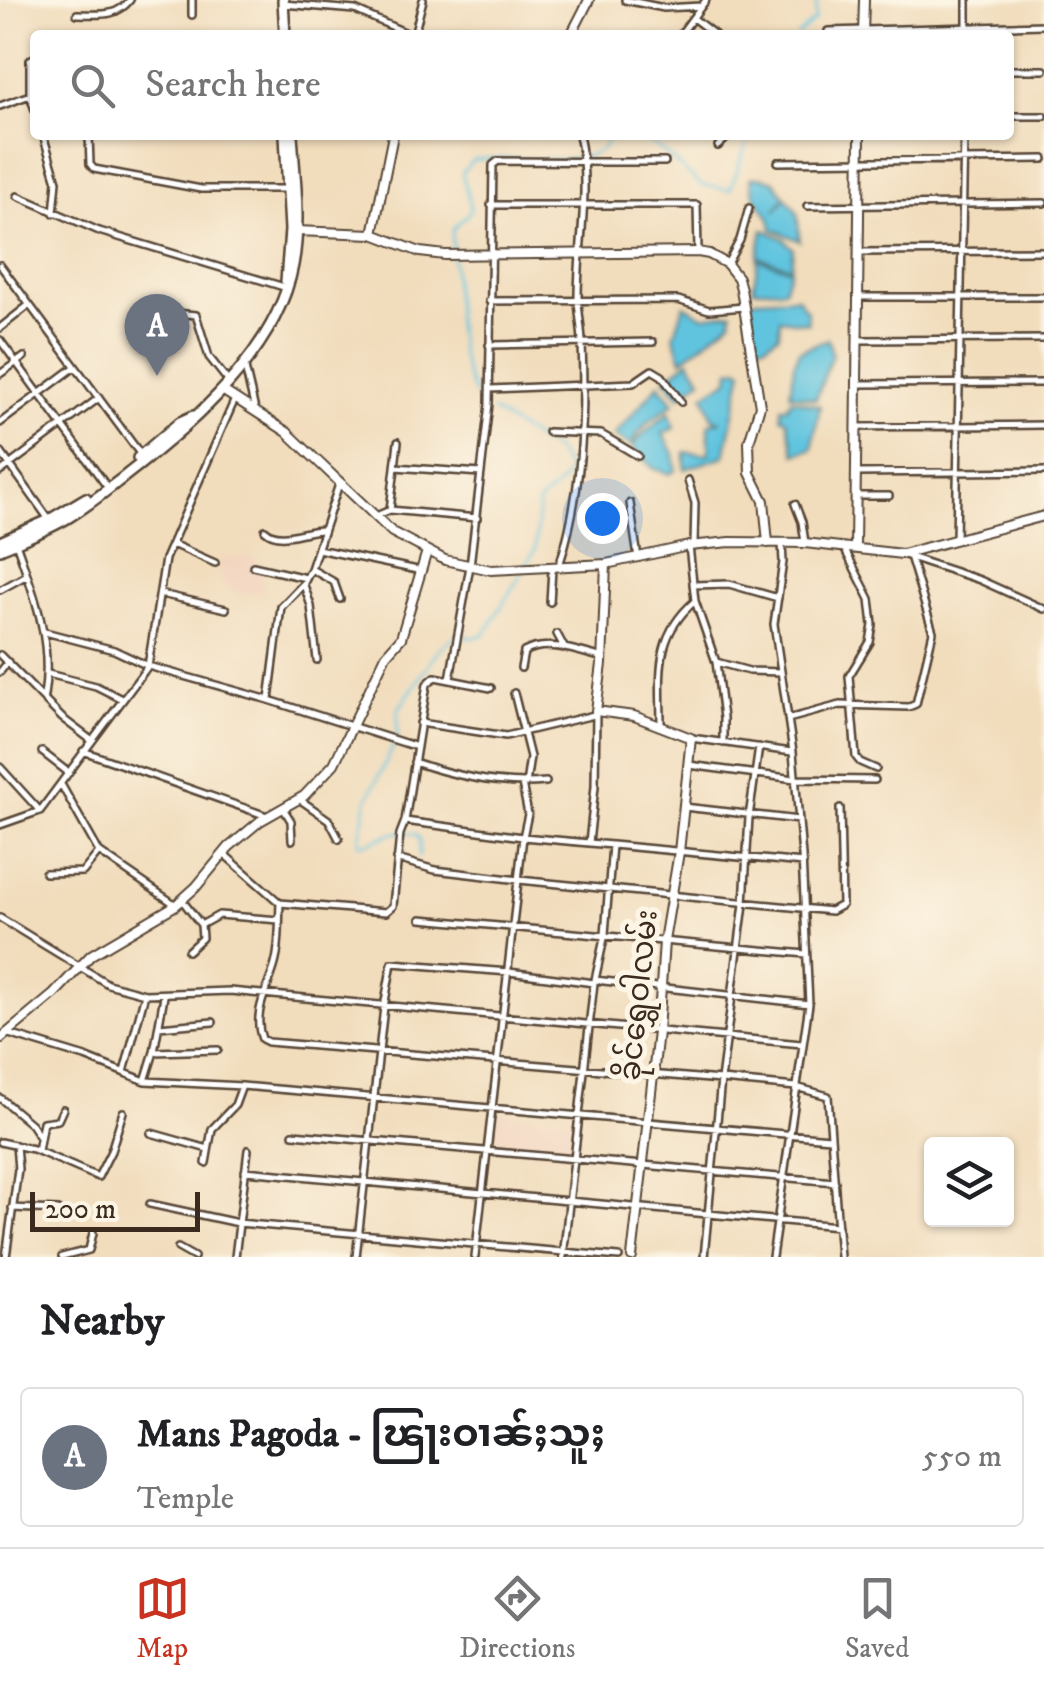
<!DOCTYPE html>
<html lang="en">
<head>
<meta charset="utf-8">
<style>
  :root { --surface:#fff; --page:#f2f2f2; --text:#202124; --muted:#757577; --line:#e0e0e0; --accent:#c8321e }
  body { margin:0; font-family:"IM FELL DW Pica","Noto Sans Myanmar",serif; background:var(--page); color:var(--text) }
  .controls { position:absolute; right:30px; bottom:30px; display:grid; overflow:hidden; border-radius:10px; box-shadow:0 2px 8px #0004 }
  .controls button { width:90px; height:90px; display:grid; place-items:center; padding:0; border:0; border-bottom:2px solid var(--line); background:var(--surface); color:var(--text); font:50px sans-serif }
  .scale { position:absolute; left:30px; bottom:25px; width:170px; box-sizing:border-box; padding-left:10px; border:5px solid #3b2a1e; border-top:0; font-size:28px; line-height:35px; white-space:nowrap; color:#3b2a1e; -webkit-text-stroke:8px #fcf5e5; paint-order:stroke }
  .you { position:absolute; left:602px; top:518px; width:35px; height:35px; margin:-25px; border:8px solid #fff; border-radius:50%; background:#1a73e8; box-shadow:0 0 0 15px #1a73e833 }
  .badge { display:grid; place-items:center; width:65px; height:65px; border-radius:50%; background:var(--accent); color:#fff; font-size:32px; font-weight:700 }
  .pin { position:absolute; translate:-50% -82px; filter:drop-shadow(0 2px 5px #0008) }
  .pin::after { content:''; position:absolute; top:52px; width:35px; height:30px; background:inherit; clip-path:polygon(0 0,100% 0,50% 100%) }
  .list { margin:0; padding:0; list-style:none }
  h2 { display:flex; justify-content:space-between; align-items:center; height:130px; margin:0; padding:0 40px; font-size:42px }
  h2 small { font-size:32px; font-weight:400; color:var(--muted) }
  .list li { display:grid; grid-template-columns:65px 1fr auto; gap:30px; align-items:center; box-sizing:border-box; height:140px; margin:0 20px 20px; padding:0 20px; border:2px solid var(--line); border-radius:10px }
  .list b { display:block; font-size:38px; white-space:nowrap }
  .list p { margin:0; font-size:32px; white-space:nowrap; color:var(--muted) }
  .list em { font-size:32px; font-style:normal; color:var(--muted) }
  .icon { flex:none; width:55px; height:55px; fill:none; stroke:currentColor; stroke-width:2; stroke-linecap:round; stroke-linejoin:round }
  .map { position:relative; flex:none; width:1044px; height:1257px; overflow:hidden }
  .search { position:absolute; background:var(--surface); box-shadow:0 2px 8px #0004; left:30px; right:30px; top:30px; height:110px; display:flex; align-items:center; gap:25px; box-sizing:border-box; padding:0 35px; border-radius:10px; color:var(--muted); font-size:38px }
  .sheet { height:290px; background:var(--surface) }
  nav { display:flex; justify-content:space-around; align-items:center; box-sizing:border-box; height:140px; border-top:2px solid var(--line); background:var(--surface); font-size:28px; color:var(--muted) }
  nav a { display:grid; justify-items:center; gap:5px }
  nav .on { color:var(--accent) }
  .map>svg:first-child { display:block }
  .built { fill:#f2d4be }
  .water { fill:#61c4df; stroke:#4e777e; stroke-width:2.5 }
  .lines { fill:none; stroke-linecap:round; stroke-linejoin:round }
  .stream { stroke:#61c4df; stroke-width:2.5 }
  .street-casing { stroke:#564536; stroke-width:10 }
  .secondary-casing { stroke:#564536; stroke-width:12 }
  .primary-casing { stroke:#564536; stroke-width:14 }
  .street { stroke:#fff; stroke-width:5 }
  .secondary { stroke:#fff; stroke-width:8 }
  .primary { stroke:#fff; stroke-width:9 }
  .labels { text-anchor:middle; stroke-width:10; stroke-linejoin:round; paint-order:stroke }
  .street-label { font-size:30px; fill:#3b2a1e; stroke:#fcf5e5 }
</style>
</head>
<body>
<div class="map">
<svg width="1044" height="1257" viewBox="0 0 1044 1257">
  <rect width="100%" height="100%" fill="#fcf5e5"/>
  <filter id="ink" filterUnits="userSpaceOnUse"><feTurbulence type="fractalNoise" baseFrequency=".01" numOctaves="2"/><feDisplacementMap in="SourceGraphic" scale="20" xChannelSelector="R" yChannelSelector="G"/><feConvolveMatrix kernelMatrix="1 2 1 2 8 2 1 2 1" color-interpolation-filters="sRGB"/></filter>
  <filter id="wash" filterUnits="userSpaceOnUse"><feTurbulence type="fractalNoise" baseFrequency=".0048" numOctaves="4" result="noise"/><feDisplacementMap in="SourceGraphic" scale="40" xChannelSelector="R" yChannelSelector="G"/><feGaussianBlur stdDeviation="2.25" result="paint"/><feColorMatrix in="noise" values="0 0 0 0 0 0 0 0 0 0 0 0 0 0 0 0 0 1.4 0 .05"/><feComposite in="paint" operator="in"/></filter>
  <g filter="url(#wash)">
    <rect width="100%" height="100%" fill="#f1dcbb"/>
    <path class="built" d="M 252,555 L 260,564 L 264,594 L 229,592 L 217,575 L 219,564 L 222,560 Z
      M 498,1112 L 576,1120 L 572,1157 L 494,1149 Z"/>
    <path class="water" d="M 762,177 L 774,181 L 785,197 L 775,211 L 786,198 L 797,212 L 800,241 L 772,229 C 770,206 753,208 751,178 Z
      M 763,229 L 784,239 L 793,249 L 791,267 L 758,257 Z
      M 758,259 L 791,269 L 784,289 L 753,289 Z
      M 797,297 L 807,311 L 808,323 L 780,319 L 779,334 L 766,344 L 757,345 L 748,310 L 754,299 Z
      M 684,305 L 703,316 L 732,312 L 731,321 L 682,360 L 674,336 Z
      M 828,339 L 832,354 L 816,399 L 790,394 L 794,364 L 799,351 Z
      M 689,360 L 702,379 L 680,396 L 665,379 Z
      M 737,368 L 743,370 L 725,456 L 685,469 L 685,452 L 709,454 L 709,423 L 721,421 L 713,419 L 704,395 L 729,379 L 730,370 Z
      M 659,384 L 674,403 L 646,424 L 630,445 L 614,436 Z
      M 792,399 L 820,406 L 812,449 L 795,454 L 787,420 L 781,417 L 782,407 L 787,407 Z
      M 669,412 L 675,428 L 663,433 L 674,454 L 676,470 L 670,474 L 654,469 L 632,447 C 647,427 654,427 669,412 Z"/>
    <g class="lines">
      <path class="stream" d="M 798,35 L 815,20 L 817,0
        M 638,135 L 662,151 L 701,185 L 730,190 L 750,135
        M 485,406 C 452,381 454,274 452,233 C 455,221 467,220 471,208 L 462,173 L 473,160 C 514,153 563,169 602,150 L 609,137 L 629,135
        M 419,856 L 420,840 L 416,834 C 384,827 386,842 360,844 L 359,841 L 367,800 L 397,739 L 398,710 L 439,649 L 458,634 L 473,638 L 485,634 L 535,550 L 539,502 L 562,482 L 569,470 L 556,452 L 492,411"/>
    </g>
  </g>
  <g filter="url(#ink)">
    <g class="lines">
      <defs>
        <path id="street" d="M 192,0 L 192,15
          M 625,0 L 664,8 L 701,6
          M 283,4 L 355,10 L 411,35
          M 77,14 C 99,14 116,18 130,0
          M 693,18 L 715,35
          M 828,31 L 1044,25
          M 414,35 L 423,0
          M 680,35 L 706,0
          M 967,35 L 967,0
          M 35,57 L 30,60 L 30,95 L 35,110
          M 1009,70 L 1044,70
          M 0,106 L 30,95
          M 1009,116 L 1044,116
          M 43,135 L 57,181 L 54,213
          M 89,135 L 90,164 L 94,169 L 201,189 L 286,189
          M 718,146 L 730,135
          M 778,162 L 1044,159
          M 18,196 L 99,231 L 284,287
          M 491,205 L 697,205 L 698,251
          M 807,206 L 1044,203
          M 858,252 L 1044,251
          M 727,264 L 740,240 L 749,208
          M 0,265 L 141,455
          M 857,297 L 1044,297
          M 489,301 L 678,300 L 709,310 L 744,307
          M 144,310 L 196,315 L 209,357 L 228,381
          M 0,328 L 29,305
          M 0,340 L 105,484
          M 857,340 L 1044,339
          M 489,345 L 653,342
          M 244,363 L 255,410
          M 0,374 L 24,357
          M 857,384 L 1044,383
          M 490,389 L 633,383 L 652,370 L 662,376 L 681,402
          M 0,423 L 75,367
          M 856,427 L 1044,425
          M 548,432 L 601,434 L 638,456
          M 0,451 L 48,518
          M 395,467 L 481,473
          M 0,472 L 99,398
          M 857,473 L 1044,471
          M 688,480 L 695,503 L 694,545
          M 856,496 L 889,496
          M 630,503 L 638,558
          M 795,504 L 802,522 L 805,543
          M 390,510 L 477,518
          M 376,516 L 390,510 L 398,442
          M 265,530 C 280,544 303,530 322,530
          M 956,539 L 964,135
          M 16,543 C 34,594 53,641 44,696
          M 172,544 L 215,563
          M 689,546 L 695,601 L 716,662 L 723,718 L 723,743
          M 844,548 L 870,599 L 873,625 L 870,642 L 849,676 L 856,757 L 860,762 L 876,769
          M 318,549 L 422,571
          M 907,556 L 980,580 L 1044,609
          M 253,566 L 306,578
          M 559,566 C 582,495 585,418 582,344 C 582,328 578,313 578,297 C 578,245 591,187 579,135
          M 311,569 L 334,582 L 340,599
          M 304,585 L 311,606 L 317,660
          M 693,585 L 729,584 L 778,598
          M 0,590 L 27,575
          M 161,594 L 226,609
          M 550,602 L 552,569
          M 45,632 L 114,650 L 148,666 L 269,700 L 417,747
          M 557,634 L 564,647
          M 0,655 L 62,718 L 91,740
          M 716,662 L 749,671 L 781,672
          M 521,668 L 524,652 C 548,639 577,651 603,658
          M 0,672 L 8,662
          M 48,674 L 96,686 L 122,699
          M 450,679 L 470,566 L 489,404 L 493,165 L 498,161 L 665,162
          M 514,693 L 530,757 L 526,784
          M 269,700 L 281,607 L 304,583 L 311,569 L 340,481
          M 788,719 L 840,705 L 909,707 L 916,704 L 933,632 L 910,556
          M 420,723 L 506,736 L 594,715
          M 661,726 C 661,675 653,637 695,601
          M 691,738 L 792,752
          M 83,751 L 267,816
          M 42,752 L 69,773
          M 414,762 C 455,776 503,786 546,782
          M 689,765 L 795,779 L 875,780
          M 0,767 L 40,811
          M 522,784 L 528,814 L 523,837 L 589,843 L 595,786 L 596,711
          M 62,786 L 99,852 L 176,905
          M 299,799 L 329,820 L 339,839
          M 684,807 L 799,820
          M 283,808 L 291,821 L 292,840
          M 0,825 L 40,811 L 148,666 L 165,559 L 235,399
          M 589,843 L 612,845 L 605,934 L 595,980 L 809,1004
          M 612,845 L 803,863
          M 224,854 L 280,903 L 386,912 L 393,906 L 400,834 L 405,821
          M 397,859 L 435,870 L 519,880 L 831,911 L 842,905 L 840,808
          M 45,873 L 83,872 L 99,852
          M 182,900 L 201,925 L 202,938 L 188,951
          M 280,903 C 279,922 280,942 276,960 C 271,985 251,1011 262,1039 L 268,1042 L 721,1080 L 796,1087 L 828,1096 L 840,1257
          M 0,918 L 108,984 L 145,994 L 230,991 L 802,1044
          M 421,919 L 806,954
          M 201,925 L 219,915 L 279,920
          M 159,1027 L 213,1022
          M 9,1034 L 85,1057 L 145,1081 L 242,1086 L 830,1138
          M 154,1052 L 218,1050
          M 124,1072 L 145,994
          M 145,1081 L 154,1052 L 164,996
          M 0,1098 L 31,1124 L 39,1136
          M 151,1133 L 208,1149
          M 293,1134 L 835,1182
          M 0,1142 L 33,1149 L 98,1177 L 111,1151 L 123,1112
          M 38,1151 L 43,1122 L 58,1120 L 63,1109
          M 206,1163 L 212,1129 L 235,1105 L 242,1086
          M 245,1171 L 838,1226
          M 150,1204 L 238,1223 L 619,1257
          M 12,1208 L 58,1210
          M 178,1248 L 194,1257
          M 6,1257 L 18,1169 L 16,1145
          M 62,1257 L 89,1250 L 93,1233
          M 235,1257 L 248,1150
          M 356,1257 L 384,1007 L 392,963 L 509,972 L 594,983 L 595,980
          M 475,1257 L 523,837 L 405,821 L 427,684 L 435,677 L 491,688
          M 563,1257 L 594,983
          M 704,1257 L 721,1080 L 744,904 L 749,817 L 759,747
          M 772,1257 L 809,1004 L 802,856 L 793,752 L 774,624 L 783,562 L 782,543"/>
        <path id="secondary" d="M 571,35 L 589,0
          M 863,35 L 864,0
          M 296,231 L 373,234 L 420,252 L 445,255 L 698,252 L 709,254 L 727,264 L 738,278 L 741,289 L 760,406 L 749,442 L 750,473 L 764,501 L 768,543
          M 373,234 L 393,135
          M 222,390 L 287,432 L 392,532 L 445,560 L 491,570 L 606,564 L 689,546 L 730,542 L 805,543 L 902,554 L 1044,516
          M 855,548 L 860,135
          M 606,564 L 602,664 L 596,711 L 634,716 L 691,738 L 679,852 L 664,941 L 658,1032 L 632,1257
          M 0,1039 L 54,994 L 91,955 L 176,905 L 196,887 L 229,847 L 260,821 L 304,796 L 334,764 L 386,655 L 401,638 L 427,551"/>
        <path id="primary" d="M 283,0 L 285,35
          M 285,135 L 290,230 L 286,281
          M 138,458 L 180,422 L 193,416
          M 0,542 L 49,520 L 86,498
          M 0,549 C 23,539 48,530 69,517 C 89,505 107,490 125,476 C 191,425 277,352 293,265 C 301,223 295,178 292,135"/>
      </defs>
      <use href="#street" class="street-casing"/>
      <use href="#secondary" class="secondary-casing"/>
      <use href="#primary" class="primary-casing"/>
      <use href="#street" class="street"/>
      <use href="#secondary" class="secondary"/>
      <use href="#primary" class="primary"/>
    </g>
  </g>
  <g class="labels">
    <g class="street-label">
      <text transform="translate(638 995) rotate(-84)" y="10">ခိုင်ရွှေဝါလမ်း</text>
    </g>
  </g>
</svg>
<div class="controls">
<button><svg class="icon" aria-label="layers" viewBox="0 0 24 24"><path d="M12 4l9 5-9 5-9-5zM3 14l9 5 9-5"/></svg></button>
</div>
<div class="scale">200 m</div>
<div class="you"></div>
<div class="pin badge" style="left:157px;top:376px;background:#6b7280">A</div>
<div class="search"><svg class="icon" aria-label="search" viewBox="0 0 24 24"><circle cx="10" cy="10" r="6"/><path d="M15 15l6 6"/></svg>Search here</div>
</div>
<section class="sheet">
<h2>Nearby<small></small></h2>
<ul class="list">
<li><span class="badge" style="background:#6b7280">A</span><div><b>Mans Pagoda - ၽြႃးဝၢၼ်ႈသူႈ</b><p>Temple</p></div><em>550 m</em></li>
</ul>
</section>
<nav>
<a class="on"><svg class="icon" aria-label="map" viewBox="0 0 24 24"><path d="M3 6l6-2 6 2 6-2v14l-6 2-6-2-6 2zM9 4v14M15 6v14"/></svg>Map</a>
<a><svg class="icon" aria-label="directions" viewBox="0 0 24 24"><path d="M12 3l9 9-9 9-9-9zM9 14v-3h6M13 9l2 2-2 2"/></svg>Directions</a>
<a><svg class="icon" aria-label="saved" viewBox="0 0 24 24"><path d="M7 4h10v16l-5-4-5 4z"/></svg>Saved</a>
</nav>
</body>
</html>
